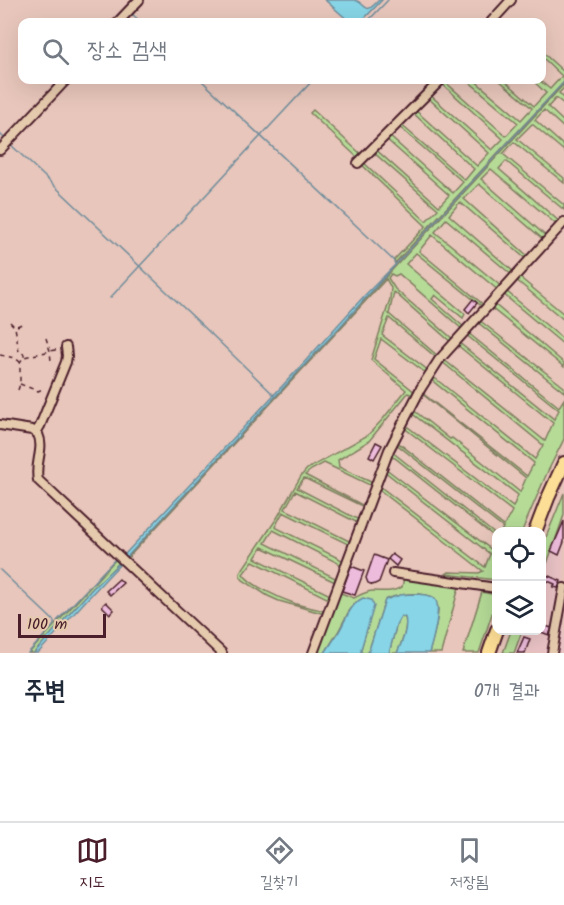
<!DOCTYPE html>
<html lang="ko">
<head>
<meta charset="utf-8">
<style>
  :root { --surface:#fff; --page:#f2f2f3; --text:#1f2937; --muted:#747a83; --line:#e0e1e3; --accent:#4a1f2b }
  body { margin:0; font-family:Kalam,"Poor Story",sans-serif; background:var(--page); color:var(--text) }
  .controls { position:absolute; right:18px; bottom:18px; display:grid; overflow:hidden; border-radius:12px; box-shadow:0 6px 24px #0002 }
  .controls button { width:54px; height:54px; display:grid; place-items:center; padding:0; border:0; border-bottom:2px solid var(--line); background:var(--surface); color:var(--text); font:30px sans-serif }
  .scale { position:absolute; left:18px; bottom:15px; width:88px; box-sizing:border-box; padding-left:6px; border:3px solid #4a1f2b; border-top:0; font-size:16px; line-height:21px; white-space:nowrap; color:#4a1f2b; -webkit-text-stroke:4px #e6caad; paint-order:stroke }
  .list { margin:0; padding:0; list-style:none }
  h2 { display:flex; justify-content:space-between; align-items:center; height:78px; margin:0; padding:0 24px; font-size:26px }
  h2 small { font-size:20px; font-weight:400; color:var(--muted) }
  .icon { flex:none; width:33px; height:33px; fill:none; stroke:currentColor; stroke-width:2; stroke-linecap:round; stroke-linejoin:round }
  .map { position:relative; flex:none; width:564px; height:653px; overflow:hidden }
  .search { position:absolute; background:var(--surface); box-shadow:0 6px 24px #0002; left:18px; right:18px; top:18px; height:66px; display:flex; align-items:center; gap:15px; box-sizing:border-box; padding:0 21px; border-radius:12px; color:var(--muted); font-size:22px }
  .sheet { height:168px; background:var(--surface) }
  nav { display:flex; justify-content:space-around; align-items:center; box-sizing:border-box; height:84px; border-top:2px solid var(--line); background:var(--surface); font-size:16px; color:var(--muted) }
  nav a { display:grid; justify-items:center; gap:3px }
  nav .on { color:var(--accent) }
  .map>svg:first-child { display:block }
  .built { fill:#eac3c5 }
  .green { fill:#b5db97; stroke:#807d61; stroke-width:1.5; fill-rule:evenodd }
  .water { fill:#87d5e6; stroke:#6f8c9b; stroke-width:1.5 }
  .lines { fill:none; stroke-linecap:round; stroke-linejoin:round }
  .stream { stroke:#6f8c9b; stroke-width:1.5 }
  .building { fill:#edbbdb; stroke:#4a1f2b; stroke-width:1.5 }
  .minor-casing { stroke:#4a1f2b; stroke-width:12 }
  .highway-casing { stroke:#4a1f2b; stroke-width:16 }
  .path { stroke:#4a1f2b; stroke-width:1.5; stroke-dasharray:4.5 4.5; stroke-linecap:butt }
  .minor { stroke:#e6caad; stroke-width:8 }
  .highway { stroke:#fdde96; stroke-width:12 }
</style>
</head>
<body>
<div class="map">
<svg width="564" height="653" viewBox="0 0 564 653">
  <rect width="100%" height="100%" fill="#e8c6bb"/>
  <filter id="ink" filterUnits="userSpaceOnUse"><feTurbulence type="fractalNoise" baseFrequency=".0167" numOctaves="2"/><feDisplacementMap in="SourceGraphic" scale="12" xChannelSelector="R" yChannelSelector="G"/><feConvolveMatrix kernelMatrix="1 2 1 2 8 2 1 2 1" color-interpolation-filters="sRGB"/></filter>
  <g filter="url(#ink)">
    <path class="built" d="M 564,515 L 564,653 L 514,653 L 522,631 L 542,630 L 542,578 Z"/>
    <path class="green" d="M 542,52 L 564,72 L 564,82 L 395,263 L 394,260 L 426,226 L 360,163 L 362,161 L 426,221 L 438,209 L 372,151 L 374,148 L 439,206 L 449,195 L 385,138 L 388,135 L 453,193 L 463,182 L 397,125 L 399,123 L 465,180 L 474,169 L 411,111 L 414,109 L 477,166 L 489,153 L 426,96 L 429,94 L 492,150 L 503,139 L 440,82 L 443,80 L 506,136 L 518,123 L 467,80 L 474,80 L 521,120 L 532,108 L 499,80 L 504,80 L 534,106 L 546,93 L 532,80 L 539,80 L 550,89 L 562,76 L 542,57 Z
      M 564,84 L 564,88 L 559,93 L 564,98 L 564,104 L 556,98 L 548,107 L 564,122 L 564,128 L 544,110 L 535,120 L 564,146 L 564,151 L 532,124 L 517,139 L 564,178 L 564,183 L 514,142 L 503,154 L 564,205 L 564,210 L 506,161 L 499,169 L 561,223 L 558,226 L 491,169 L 481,179 L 548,238 L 545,241 L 479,184 L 464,199 L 530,258 L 527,260 L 460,202 L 449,215 L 515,273 L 513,276 L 446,219 L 435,232 L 502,287 L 499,291 L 432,235 L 419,251 L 485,306 L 484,308 L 416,253 L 406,264 L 465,314 L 463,318 L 435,295 L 432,299 L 465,328 L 463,330 L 399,274 L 395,276 L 391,274 L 388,278 L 395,289 L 454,340 L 452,343 L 394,292 L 389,314 L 439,357 L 438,359 L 389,318 L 382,335 L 429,371 L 427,374 L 381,339 L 374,359 L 416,393 L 414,396 L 408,393 L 369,441 L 338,460 L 339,467 L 373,483 L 325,614 L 279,601 L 268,596 L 243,580 L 240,576 L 240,573 L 277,518 L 301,476 L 307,469 L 368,435 L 383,419 L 406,390 L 371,360 L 390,299 L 391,288 L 386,279 L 126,560 L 125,559 ZM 324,463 L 372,486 L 364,506 L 305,475 L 311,470 ZM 304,478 L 364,507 L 359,520 L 297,488 ZM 295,491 L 358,523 L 352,541 L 349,541 L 285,509 ZM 283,512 L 350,545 L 344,561 L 275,527 ZM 273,530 L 342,565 L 337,579 L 265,543 ZM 262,547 L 335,582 L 330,595 L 255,558 ZM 253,561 L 329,599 L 324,611 C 315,608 305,607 296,604 C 282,599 251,586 243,574 Z
      M 313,110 L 362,155 L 359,159 L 310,113 Z
      M 518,276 L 564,314 L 564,320 L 515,279 Z
      M 505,290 L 564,340 L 564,345 L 502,293 Z
      M 493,303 L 564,363 L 564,367 L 490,307 Z
      M 478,319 L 564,387 L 564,392 L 476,321 Z
      M 467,332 L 559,407 L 564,399 L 564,439 L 547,473 L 522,531 L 501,531 L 503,528 L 395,443 L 396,441 L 504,526 L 512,511 L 403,427 L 404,424 L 513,507 L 518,495 L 410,412 L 412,409 L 450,439 L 452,438 L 520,492 L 526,478 L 421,393 L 421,392 L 527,476 L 534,463 L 429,378 L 431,375 L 535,459 L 543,445 L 441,361 L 443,359 L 545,441 L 553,423 L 456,344 L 458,342 L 554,419 L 559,410 L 465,334 Z
      M 391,451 L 496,535 L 496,538 L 395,458 L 389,457 Z
      M 385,468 L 492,550 L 496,541 L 496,580 L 446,574 L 449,572 L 479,573 L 483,571 L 377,488 L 378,485 L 485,567 L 490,554 L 384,471 Z
      M 564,493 L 564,515 L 542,578 L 542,547 Z
      M 117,558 L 121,561 L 92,589 L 34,653 L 29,653 Z
      M 404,578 L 459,587 L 441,653 L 429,653 C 432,642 439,617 438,607 C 437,606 434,598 433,597 C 418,592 399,593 385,600 L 368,653 L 361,653 L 361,649 L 373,606 L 356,602 L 348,613 L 338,632 L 325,653 L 316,653 L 338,592 L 354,598 C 360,595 367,591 373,591 C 384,591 391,593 402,587 Z
      M 482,592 L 496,595 L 496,602 L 479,653 L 463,653 Z
      M 401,616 L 405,617 C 408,628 402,642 397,653 L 389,653 L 397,623 Z
      M 511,631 L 522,631 L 514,653 L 503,653 Z"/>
    <path class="water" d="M 325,0 C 332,0 348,0 355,0 C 368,4 363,17 379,0 L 382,0 L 361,22 L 350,22 Z
      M 397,263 L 337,330 L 125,559 L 123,558 L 126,553 L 299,368 L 365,295 Z
      M 121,561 L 122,562 C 93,592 66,623 38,653 L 34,653 L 92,589 Z
      M 411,594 C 417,594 429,594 434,598 C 443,605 432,643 429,653 L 397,653 C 402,642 408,629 405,617 L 401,616 L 397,623 L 389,653 L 368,653 L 385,600 L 400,595 Z
      M 363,598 L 371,600 L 374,606 L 361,649 L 361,653 L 325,653 C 329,646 334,640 338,633 C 346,620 350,604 363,598 Z"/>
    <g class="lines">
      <path class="stream" d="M 132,14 L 141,22
        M 367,22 L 388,0
        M 201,80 L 393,260 L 395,264
        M 0,134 L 5,139
        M 10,144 L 202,325 L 274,395
        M 397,263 L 564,82
        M 110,298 L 313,80
        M 0,570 L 54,621 L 54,625 L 28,653
        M 57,621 L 116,558"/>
    </g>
    <path class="building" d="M 473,299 L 477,303 L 469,313 L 465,309 Z
      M 376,442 L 382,445 L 374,459 L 369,456 Z
      M 564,521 L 564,542 L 559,555 L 551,551 Z
      M 392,554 L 400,560 L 396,566 L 388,559 Z
      M 374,555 L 387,560 L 379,582 L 373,585 L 368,583 L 366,578 Z
      M 351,566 L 364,571 L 355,595 L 342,591 Z
      M 544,574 L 561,581 L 558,588 L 553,587 L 555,584 L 543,579 Z
      M 119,579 L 123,583 L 110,595 L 106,591 Z
      M 106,602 L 114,610 L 110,614 L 102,606 Z
      M 542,625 L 552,628 L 549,635 L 536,630 L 542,630 Z
      M 524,637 L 530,639 L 525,653 L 517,653 Z"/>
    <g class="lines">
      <defs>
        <path id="minor" d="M 118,22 L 139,0
          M 491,22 L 511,0
          M 0,150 L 66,80
          M 358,163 L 441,80
          M 0,425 L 32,430 L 38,434 C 45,449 34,464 38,480 L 222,653
          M 36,432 L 40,426 L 66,362 L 67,356 L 66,347
          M 393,573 L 496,588
          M 313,653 L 389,450 L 421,388 L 439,360 L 564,222
          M 552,653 L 564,588"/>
        <path id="highway" d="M 535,532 L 548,498 L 564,463
          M 489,653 L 497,630"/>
      </defs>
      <use href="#minor" class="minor-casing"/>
      <use href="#highway" class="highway-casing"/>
      <path class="path" d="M 10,322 L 15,327 L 19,352 L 24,354 L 24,357
        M 17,326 L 24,323
        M 46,338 L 50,351 L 51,361
        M 0,355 L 15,358 L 20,362
        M 20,384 L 38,391 L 43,389
        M 18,390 L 20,384 L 20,362 L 24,357 L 59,349"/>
      <use href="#minor" class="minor"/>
      <use href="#highway" class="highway"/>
    </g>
  </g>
</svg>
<div class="controls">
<button><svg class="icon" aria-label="locate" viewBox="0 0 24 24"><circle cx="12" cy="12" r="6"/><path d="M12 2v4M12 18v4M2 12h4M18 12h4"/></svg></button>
<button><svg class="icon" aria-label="layers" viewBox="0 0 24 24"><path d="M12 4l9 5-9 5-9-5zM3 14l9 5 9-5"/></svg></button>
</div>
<div class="scale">100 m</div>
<div class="search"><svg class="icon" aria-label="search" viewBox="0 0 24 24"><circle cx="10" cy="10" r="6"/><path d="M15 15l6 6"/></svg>장소 검색</div>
</div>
<section class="sheet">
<h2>주변<small>0개 결과</small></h2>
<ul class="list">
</ul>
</section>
<nav>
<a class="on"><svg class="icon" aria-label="map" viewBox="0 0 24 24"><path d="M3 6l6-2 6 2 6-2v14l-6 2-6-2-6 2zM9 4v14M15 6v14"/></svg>지도</a>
<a><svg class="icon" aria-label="directions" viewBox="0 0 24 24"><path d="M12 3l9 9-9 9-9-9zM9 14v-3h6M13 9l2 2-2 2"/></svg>길찾기</a>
<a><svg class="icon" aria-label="saved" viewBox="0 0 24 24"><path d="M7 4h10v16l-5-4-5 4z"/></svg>저장됨</a>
</nav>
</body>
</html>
